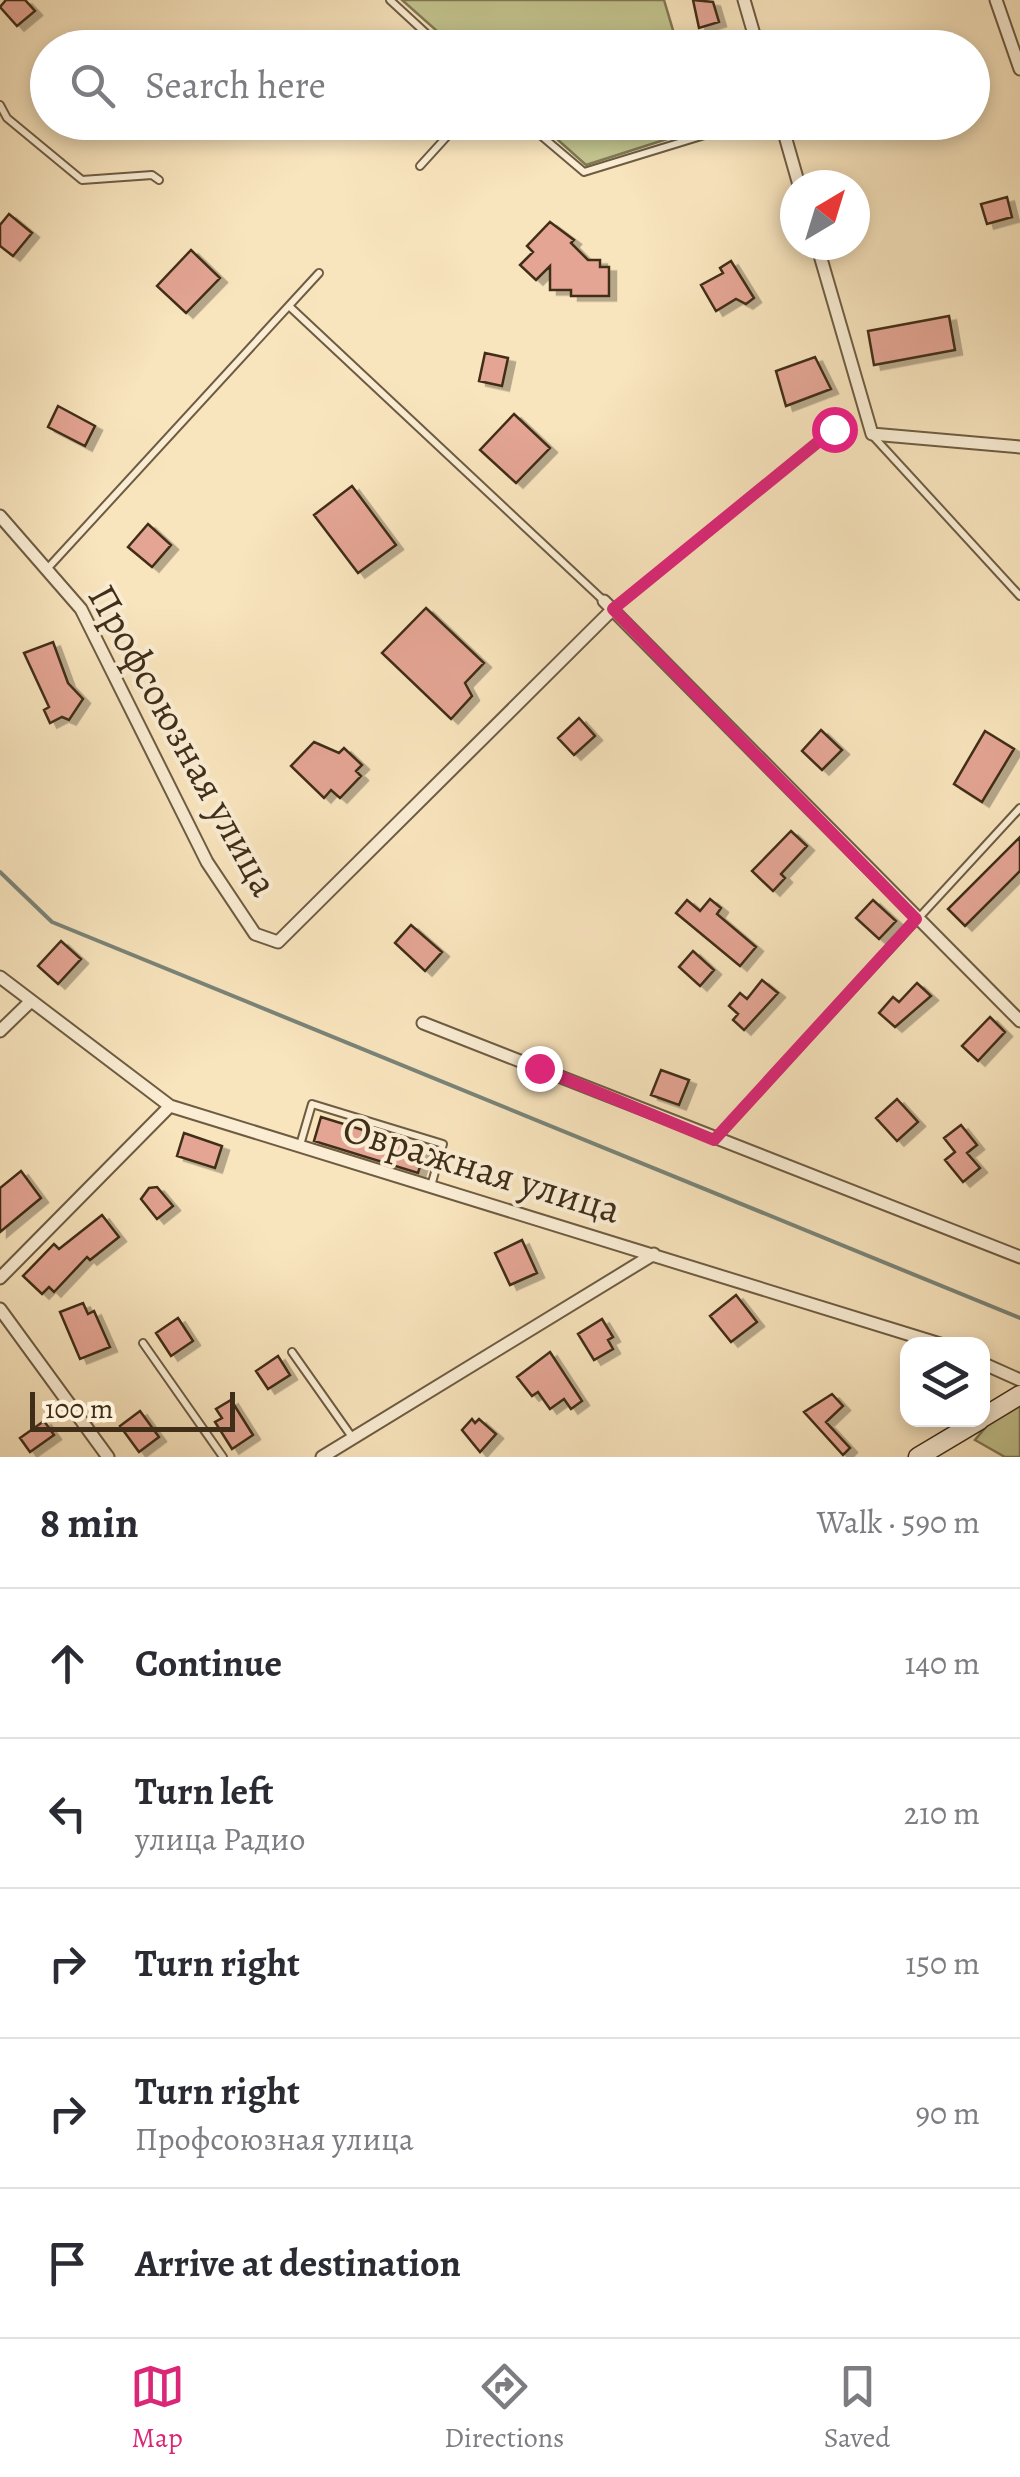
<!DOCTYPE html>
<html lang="en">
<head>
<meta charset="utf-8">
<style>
  :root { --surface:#fff; --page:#f2f2f3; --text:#2b2b33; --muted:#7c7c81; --line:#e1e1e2; --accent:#db2777 }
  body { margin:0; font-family:Alegreya,serif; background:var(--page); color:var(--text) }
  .controls { position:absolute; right:30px; bottom:30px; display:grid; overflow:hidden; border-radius:20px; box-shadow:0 5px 15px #0003 }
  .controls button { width:90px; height:90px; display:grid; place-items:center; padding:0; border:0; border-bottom:2px solid var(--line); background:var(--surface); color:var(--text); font:50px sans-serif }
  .compass { position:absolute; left:780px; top:170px; width:90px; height:90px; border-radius:50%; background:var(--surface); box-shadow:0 5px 15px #0003; rotate:38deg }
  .scale { position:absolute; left:30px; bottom:25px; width:205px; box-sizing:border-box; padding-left:10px; border:5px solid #402e19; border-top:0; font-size:28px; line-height:35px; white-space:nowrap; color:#402e19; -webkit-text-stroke:8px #faedd4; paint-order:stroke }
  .stop { position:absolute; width:30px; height:30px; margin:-22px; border:8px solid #db2777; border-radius:50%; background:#fff }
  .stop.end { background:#db2777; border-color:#fff; box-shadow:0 2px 10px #0008 }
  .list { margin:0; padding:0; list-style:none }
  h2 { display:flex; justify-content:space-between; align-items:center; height:130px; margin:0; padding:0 40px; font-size:42px }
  h2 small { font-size:32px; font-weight:400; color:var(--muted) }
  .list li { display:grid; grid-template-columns:65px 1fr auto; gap:30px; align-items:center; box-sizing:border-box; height:150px; padding:0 40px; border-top:2px solid var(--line) }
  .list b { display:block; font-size:38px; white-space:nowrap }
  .list p { margin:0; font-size:32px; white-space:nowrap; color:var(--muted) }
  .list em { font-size:32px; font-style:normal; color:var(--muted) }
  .icon { flex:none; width:55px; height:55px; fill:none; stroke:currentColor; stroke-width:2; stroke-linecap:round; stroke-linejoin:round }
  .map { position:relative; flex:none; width:1020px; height:1457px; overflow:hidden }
  .search { position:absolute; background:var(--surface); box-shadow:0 5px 15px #0003; left:30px; right:30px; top:30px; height:110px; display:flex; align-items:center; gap:25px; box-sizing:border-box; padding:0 35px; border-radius:55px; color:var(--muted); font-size:38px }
  .sheet { height:880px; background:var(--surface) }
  nav { display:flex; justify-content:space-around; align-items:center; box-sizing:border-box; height:140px; border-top:2px solid var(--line); background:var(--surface); font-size:28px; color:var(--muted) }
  nav a { display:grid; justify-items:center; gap:5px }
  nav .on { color:var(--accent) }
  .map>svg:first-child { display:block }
  .green { fill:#c2c38e; stroke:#817854; stroke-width:2.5 }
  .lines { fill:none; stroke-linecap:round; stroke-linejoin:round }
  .stream { stroke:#798478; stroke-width:4 }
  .building { fill:#e4a594; stroke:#402e19; stroke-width:2.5; filter:url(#shadow) }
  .service-casing { stroke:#6e5c42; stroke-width:10 }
  .minor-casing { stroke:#6e5c42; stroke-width:15 }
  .secondary-casing { stroke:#402e19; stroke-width:21 }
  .service { stroke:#faedd4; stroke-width:6 }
  .minor { stroke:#faedd4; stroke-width:11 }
  .secondary { stroke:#faedd4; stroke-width:18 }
  .route { stroke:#db2777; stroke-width:12 }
  .labels { text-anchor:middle; stroke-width:8; stroke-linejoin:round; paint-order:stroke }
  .street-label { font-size:40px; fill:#402e19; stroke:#faedd4 }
</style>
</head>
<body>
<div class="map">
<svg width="1020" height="1457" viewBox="0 0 1020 1457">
  <defs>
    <filter id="shadow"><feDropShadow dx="7" dy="4.5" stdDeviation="0" flood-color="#0004"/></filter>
  </defs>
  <rect width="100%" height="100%" fill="#f8e4bd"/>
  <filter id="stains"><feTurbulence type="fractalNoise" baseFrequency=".002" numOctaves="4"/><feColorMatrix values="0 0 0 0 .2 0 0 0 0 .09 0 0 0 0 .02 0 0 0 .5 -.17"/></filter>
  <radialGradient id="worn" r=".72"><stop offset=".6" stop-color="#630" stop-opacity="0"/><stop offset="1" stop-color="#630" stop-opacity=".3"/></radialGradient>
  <path class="green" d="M 402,0 L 664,0 L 678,47 L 455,47 Z
    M 539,123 L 717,123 L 586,165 Z
    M 1020,1405 L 1020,1457 L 1005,1457 L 975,1440 L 990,1422 Z"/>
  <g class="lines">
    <path class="stream" d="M 0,872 L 52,922 L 1020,1318"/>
  </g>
  <path class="building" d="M 6,0 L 25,0 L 35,11 L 17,26 L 0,7 Z
    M 693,0 L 713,2 L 719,22 L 699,28 Z
    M 1007,197 L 1012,217 L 987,224 L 981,204 Z
    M 9,214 L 32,233 L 13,256 L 0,246 L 0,225 Z
    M 550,222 L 574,240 L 571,243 L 588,260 L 600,260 L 600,267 L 609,267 L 609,296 L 571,296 L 571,290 L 550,290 L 550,266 L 536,280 L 520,265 L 533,252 L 527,246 Z
    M 191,250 L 220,278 L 186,313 L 157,286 Z
    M 731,261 L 754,298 L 746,304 L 736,299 L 716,311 L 701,285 L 723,273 L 720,268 Z
    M 949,316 L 955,350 L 874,365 L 868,331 Z
    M 485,353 L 508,358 L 502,386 L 479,381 Z
    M 815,357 L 831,389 L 786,406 L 776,371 Z
    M 58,406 L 95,426 L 85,446 L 48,427 Z
    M 514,414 L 550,448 L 516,483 L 480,450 Z
    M 352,486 L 396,545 L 358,573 L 314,515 Z
    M 148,524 L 171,545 L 152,567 L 128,547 Z
    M 426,608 L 484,663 L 465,683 L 472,696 L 451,719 L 382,653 Z
    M 53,642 L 68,683 L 83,699 L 69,720 L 62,717 L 50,723 L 44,710 L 49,707 L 24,653 Z
    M 579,718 L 595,736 L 574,755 L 558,738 Z
    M 821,730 L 842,750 L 822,770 L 802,751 Z
    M 985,731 L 1014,749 L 982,802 L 954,784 Z
    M 314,742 L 339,753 L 344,748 L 362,765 L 356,771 L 361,776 L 340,798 L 331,790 L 324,798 L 291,766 Z
    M 791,831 L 807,846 L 781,874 L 785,878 L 773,891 L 752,871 Z
    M 1020,837 L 1020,871 L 965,926 L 948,909 Z
    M 710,899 L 721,908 L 717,914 L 756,947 L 740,966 L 676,913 L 687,900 L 700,911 Z
    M 873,900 L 896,921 L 879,939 L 856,918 Z
    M 411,925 L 442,952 L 425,971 L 395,943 Z
    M 61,941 L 81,959 L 58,984 L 38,966 Z
    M 693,951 L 714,970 L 700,986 L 679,967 Z
    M 762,980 L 778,993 L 744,1030 L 733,1020 L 738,1014 L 729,1006 L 740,993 L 747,999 Z
    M 917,983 L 931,996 L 895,1027 L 879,1013 L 893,997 L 899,1002 Z
    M 990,1017 L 1005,1032 L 978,1061 L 962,1046 Z
    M 661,1070 L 689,1080 L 679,1105 L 651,1095 Z
    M 897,1099 L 918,1122 L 897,1141 L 876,1118 Z
    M 321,1117 L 425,1149 L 418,1173 L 314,1141 Z
    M 961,1125 L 977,1145 L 967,1153 L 980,1168 L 963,1182 L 945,1160 L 955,1152 L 944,1138 Z
    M 184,1133 L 222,1146 L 215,1168 L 177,1156 Z
    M 21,1171 L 41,1198 L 0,1232 L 0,1188 Z
    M 157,1187 L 173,1206 L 157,1219 L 141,1199 L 149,1188 Z
    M 102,1215 L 119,1237 L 90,1260 L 87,1257 L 54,1292 L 49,1287 L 42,1294 L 23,1276 L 54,1244 L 59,1249 Z
    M 522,1240 L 537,1273 L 510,1285 L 495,1253 Z
    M 736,1295 L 757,1322 L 731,1342 L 710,1316 Z
    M 83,1303 L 88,1314 L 94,1311 L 110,1347 L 80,1359 L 60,1312 Z
    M 178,1318 L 193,1341 L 171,1356 L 156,1333 Z
    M 602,1319 L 613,1337 L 608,1340 L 613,1349 L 594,1360 L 578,1334 Z
    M 550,1352 L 582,1401 L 571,1409 L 564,1399 L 550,1409 L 538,1392 L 532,1396 L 517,1377 Z
    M 278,1356 L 290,1375 L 268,1389 L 256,1371 Z
    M 832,1394 L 843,1406 L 826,1422 L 850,1448 L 843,1455 L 804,1412 Z
    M 231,1400 L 253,1435 L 232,1449 L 215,1422 L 222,1418 L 216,1409 Z
    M 140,1411 L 159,1437 L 139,1452 L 120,1426 Z
    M 472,1419 L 475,1423 L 479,1419 L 496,1434 L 480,1452 L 462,1430 Z
    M 44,1421 L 54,1435 L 30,1452 L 20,1438 Z"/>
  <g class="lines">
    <defs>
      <path id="service" d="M 390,0 L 442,48
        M 0,105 L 7,118 L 82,180 L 152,175 L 159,180
        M 525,122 L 584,172 L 747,122
        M 420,166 L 460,122
        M 289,306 L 603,600
        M 872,435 L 1020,596
        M 47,569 L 319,273
        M 614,608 L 834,429
        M 715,1139 L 1020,808
        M 300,1145 L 312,1104 L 443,1144 L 431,1186
        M 143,1343 L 223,1457
        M 292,1352 L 352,1437"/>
      <path id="minor" d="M 744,0 L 758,48
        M 996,0 L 1020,69
        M 781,122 L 799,185
        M 817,245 L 872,434 L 1020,447
        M 0,516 L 81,609 L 207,862 L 255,934 L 278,942 L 613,609
        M 604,601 L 1020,1021
        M 0,977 L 170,1106 L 940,1344
        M 423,1023 L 1020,1257
        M 0,1031 L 31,1001
        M 0,1278 L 170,1106
        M 0,1309 L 108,1457
        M 982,1363 L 1020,1380
        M 322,1457 L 654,1254"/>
      <path id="secondary" d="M 982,1418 L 1020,1395
        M 918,1457 L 980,1420"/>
    </defs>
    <use href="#service" class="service-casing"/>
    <use href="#minor" class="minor-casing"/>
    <use href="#secondary" class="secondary-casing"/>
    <use href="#service" class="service"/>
    <use href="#minor" class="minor"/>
    <use href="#secondary" class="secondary"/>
  </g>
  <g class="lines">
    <path class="route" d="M 539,1068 L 714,1140 L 916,919 L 613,609 L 834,429"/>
  </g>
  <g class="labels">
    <g class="street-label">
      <text transform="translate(184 740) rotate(61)" y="14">Профсоюзная улица</text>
      <text transform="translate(482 1168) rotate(17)" y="14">Овражная улица</text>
    </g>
  </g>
  <rect width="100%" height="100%" filter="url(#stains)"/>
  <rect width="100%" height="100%" fill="url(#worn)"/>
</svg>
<div class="controls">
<button><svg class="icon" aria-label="layers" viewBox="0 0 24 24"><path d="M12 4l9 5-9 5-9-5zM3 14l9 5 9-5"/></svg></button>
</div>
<svg class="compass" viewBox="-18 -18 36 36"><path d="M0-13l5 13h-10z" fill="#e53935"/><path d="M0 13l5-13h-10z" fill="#7c7c81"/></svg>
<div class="scale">100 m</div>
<div class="stop" style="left:834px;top:429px"></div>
<div class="stop end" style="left:539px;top:1068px"></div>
<div class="search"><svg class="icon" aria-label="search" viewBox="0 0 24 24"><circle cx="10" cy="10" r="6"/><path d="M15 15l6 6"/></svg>Search here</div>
</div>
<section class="sheet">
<h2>8 min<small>Walk · 590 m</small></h2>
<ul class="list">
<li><svg class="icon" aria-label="ahead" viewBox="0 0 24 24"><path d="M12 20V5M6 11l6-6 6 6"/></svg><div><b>Continue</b></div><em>140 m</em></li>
<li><svg class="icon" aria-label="left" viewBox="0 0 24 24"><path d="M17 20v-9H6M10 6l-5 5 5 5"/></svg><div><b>Turn left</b><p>улица Радио</p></div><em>210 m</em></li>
<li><svg class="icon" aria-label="right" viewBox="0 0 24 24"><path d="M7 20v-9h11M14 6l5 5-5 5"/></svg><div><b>Turn right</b></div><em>150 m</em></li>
<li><svg class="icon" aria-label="right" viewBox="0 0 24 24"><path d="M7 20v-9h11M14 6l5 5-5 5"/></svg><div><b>Turn right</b><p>Профсоюзная улица</p></div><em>90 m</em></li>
<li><svg class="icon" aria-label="arrive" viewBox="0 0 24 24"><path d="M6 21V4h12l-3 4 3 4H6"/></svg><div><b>Arrive at destination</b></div></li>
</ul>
</section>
<nav>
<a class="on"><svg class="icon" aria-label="map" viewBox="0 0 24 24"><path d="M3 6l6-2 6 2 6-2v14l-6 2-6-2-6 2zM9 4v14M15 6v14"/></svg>Map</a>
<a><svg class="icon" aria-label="directions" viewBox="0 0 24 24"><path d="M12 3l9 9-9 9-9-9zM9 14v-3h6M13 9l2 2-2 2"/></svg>Directions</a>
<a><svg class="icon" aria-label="saved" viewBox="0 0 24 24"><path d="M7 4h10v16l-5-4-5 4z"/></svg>Saved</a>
</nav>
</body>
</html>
